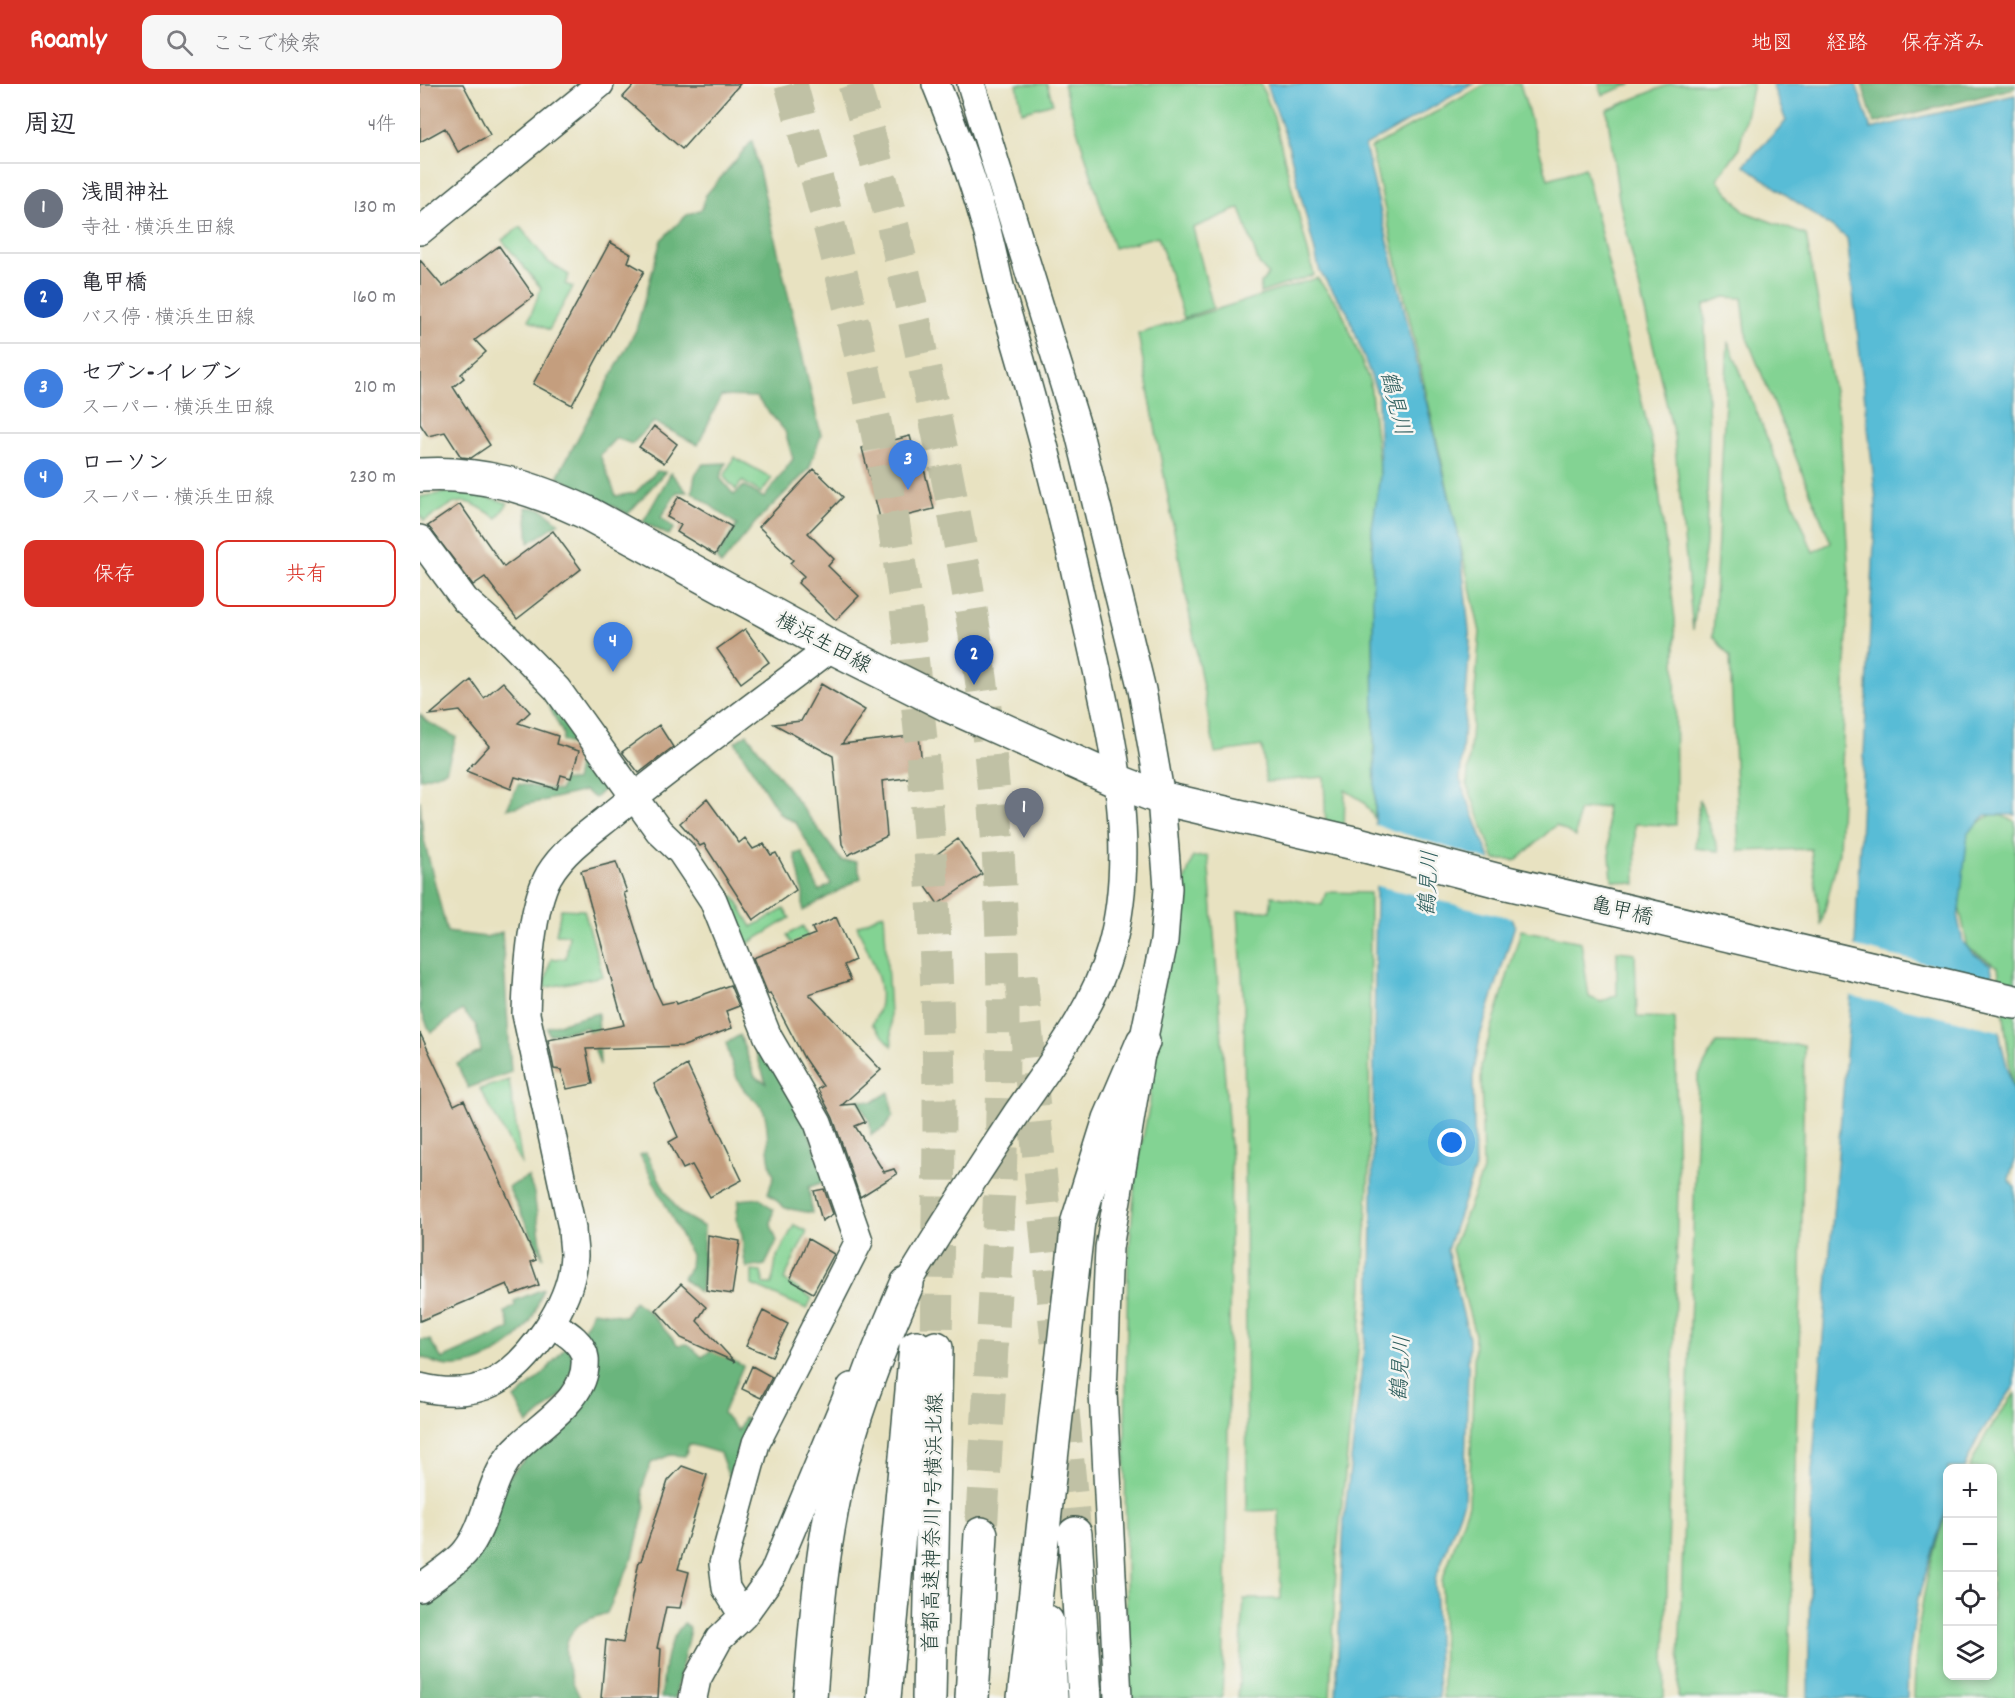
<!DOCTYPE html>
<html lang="ja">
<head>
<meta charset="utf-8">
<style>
  :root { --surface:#fff; --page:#f7f7f7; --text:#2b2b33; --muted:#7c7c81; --line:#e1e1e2; --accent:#d93025 }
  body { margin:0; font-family:Dekko,"Klee One",sans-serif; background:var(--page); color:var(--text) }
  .controls { position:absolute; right:18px; bottom:18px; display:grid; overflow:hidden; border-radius:12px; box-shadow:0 3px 9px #0003 }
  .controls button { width:54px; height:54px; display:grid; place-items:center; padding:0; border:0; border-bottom:2px solid var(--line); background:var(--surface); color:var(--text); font:30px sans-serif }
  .you { position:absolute; left:1032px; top:1059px; width:21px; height:21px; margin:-15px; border:4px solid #fff; border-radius:50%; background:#1a73e8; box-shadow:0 0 0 9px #1a73e833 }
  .badge { display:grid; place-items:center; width:39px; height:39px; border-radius:50%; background:var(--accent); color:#fff; font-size:20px; font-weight:700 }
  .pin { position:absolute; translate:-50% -50px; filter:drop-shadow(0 2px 3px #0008) }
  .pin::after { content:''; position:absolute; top:32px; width:21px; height:18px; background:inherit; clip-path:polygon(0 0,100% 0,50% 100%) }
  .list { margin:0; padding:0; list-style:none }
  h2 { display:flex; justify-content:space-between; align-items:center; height:78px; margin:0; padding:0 24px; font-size:26px }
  h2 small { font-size:20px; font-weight:400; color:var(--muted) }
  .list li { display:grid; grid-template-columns:39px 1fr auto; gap:18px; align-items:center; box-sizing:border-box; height:90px; padding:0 24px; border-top:2px solid var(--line) }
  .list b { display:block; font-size:22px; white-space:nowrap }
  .list p { margin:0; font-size:20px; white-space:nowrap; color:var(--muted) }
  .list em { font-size:20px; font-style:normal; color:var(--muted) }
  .actions { display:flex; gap:12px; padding:18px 24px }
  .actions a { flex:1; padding:14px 0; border:2px solid var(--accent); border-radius:12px; text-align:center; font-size:21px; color:var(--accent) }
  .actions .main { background:var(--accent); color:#fff }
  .icon { flex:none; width:33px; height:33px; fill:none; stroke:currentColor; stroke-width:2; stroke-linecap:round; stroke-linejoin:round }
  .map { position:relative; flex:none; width:1595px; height:1614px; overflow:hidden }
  header { display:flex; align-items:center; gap:36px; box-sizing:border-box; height:84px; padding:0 30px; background:var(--accent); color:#fff }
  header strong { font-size:28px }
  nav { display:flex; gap:33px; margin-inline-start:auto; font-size:21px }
  .search { width:420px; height:54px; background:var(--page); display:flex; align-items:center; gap:15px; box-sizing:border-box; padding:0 21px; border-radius:12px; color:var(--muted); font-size:22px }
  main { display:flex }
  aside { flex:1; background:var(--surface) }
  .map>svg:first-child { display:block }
  .green { fill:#83d393; stroke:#518864; stroke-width:1.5 }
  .forest { fill:#6ab57d; stroke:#447958; stroke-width:1.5 }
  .water { fill:#58bcd6; stroke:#3c7c85; stroke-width:1.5 }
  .pier { fill:#e8e2c1 }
  .building { fill:#c49e7e }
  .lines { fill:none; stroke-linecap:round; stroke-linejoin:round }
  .highway-tunnel { stroke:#c0c1a5; stroke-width:33; stroke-dasharray:33 16; stroke-linecap:butt }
  .minor-casing { stroke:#3d5649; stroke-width:30 }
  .major-casing { stroke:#3d5649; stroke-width:36 }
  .highway-casing { stroke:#3d5649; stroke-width:36 }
  .minor { stroke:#fff; stroke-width:27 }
  .major { stroke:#fff; stroke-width:33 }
  .highway { stroke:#fff; stroke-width:33 }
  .labels { text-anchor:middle; stroke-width:5; stroke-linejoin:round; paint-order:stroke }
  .street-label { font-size:21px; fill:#1f3d34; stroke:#f6f6f2 }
  .water-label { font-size:22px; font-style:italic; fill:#2d5d5c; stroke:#f6f6f2 }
</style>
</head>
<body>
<header>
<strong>Roamly</strong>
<div class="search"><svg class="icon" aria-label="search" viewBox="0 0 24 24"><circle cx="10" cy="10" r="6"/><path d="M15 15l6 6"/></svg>ここで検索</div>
<nav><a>地図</a><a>経路</a><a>保存済み</a></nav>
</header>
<main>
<aside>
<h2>周辺<small>4件</small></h2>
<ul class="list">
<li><span class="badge" style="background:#6b7280">1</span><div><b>浅間神社</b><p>寺社 · 横浜生田線</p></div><em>130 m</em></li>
<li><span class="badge" style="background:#1a4fb4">2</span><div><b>亀甲橋</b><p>バス停 · 横浜生田線</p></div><em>160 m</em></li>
<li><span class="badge" style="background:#3f7fe0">3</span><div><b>セブン-イレブン</b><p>スーパー · 横浜生田線</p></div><em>210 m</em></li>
<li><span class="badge" style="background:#3f7fe0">4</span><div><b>ローソン</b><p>スーパー · 横浜生田線</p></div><em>230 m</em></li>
</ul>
<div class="actions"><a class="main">保存</a><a>共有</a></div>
</aside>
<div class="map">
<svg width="1595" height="1614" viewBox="0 0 1595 1614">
  <rect width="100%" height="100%" fill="#f6f6f2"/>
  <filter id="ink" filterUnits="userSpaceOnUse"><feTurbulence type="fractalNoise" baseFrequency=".0167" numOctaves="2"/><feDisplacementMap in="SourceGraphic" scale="12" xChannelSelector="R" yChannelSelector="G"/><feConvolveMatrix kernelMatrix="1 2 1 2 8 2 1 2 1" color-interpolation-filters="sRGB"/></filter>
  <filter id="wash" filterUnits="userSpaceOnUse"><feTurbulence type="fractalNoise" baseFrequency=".008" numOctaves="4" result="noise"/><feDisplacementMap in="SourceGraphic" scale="24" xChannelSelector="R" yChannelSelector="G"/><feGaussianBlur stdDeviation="1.35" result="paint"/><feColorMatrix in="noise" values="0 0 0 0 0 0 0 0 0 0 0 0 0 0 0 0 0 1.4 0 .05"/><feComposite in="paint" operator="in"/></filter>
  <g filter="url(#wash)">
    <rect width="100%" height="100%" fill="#e8e2c1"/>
    <path class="green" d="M 597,0 L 627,0 L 633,19 L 602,28 Z
      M 643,0 L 841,0 L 854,34 L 894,191 L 840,209 L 841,199 L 848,190 L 839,180 L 820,124 L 773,144 L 793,224 L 764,234 L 738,152 L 694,164 Z
      M 1066,0 L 1100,0 L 1128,95 L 1165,84 L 1234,368 L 1255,535 L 1256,741 L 1215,740 L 1216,800 L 1192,796 L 1186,722 L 1158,727 L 1156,753 L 1136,741 L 1097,776 L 1075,776 L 1047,700 L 1060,548 L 951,64 Z
      M 1179,0 L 1212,0 L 1182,11 Z
      M 1250,0 L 1333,0 L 1319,65 L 1297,95 L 1325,128 L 1386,151 L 1420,341 L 1429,492 L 1419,768 L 1401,842 L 1391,765 L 1319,767 L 1310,573 L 1293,552 L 1308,257 L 1393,468 L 1411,459 L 1327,254 L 1322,214 L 1304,213 L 1284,221 L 1289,343 L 1286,460 L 1273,546 L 1254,352 L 1199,115 L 1187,26 Z
      M 100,143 L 128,178 L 149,191 L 145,200 L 153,203 L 129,246 L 109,236 L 121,204 L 82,156 Z
      M 897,194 L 920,223 L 950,299 L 960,392 L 952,445 L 955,735 L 943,717 L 925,706 L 924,749 L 906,747 L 904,693 L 846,698 L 842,662 L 795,669 L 718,250 Z
      M 314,373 L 352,394 L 341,409 L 322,397 L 316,406 L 304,393 Z
      M 30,408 L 60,411 L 88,419 L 77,434 C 40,410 40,415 4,437 L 0,430 L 0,413 Z
      M 1279,715 L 1299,767 L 1275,764 Z
      M 1574,729 L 1595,737 L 1595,1007 L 1592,1000 L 1578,883 L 1548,864 L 1539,822 L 1543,749 Z
      M 788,772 L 811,1075 L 806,1511 L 802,1614 L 707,1614 L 705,1349 L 708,1181 L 716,1087 L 730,1019 L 732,970 L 755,825 L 773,773 Z
      M 906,808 L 950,809 L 949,1084 L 941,1237 L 917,1466 L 910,1614 L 818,1614 L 824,1515 L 861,1515 L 859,1426 L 827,1427 L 824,921 L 818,827 L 850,827 L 852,812 L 902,821 Z
      M 314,812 L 332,843 L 364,825 L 370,834 L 326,861 L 306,815 Z
      M 141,825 L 164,826 L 183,892 L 124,904 L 131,875 L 146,874 L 149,851 L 136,850 Z
      M 464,829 L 472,962 L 452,940 C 473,909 450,873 437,842 Z
      M 383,842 L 402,885 L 385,884 L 367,851 Z
      M 1101,846 L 1161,858 L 1169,913 L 1181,918 L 1197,911 L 1197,867 L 1215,869 L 1217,933 L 1255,934 L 1258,1105 L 1244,1614 L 1023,1614 L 1022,1497 L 1049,1420 L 1055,1251 L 1032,1165 L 1063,1087 L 1061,981 Z
      M 1296,959 L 1384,961 L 1381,1201 L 1368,1614 L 1258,1614 L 1278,993 Z
      M 89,996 L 102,1081 L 60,1005 Z
      M 374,1141 L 387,1147 L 364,1196 L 392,1214 L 387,1225 L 332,1201 L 332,1187 L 341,1188 L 344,1200 L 352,1200 L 356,1176 Z
      M 1595,1309 L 1595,1614 L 1494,1614 C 1495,1550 1504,1488 1527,1428 L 1528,1592 L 1572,1592 L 1572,1384 L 1549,1384 L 1567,1349 Z"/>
    <path class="forest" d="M 1442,0 L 1595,0 L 1595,4 L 1454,39 Z
      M 332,57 L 401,351 L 389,385 L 335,439 L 301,481 L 296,474 L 317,441 L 272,408 L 275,391 L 283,380 L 306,379 L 300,394 L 314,411 L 324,402 L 344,414 L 373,375 L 365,347 L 336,313 L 301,312 L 278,361 L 234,338 L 212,360 L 196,354 L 180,371 L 196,412 L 215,409 L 237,387 L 245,388 L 208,430 L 137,393 L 216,246 L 241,156 L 267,131 L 282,125 L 285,112 Z
      M 251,389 L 267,408 L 257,408 L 241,433 L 254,444 L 248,451 L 223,438 Z
      M 106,423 L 122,425 L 139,439 L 109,459 Z
      M 112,589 L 193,697 L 175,714 L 165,707 L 87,725 L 98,700 L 140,707 L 143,696 L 155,697 L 161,664 L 142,657 L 143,650 Z
      M 0,630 L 6,637 L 36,653 L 26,687 L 0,695 Z
      M 327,650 L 422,777 L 436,777 L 441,794 L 383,827 L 383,810 L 375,770 L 382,768 L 399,807 L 411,800 L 376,739 L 360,730 L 315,658 Z
      M 0,716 L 3,752 L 27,848 L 66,853 L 82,848 L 91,988 L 48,1004 L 37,980 L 61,967 L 56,941 L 42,926 L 11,949 L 0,925 Z
      M 178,929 L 180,981 L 167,943 L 129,951 L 127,943 Z
      M 335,936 L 380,1025 L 407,1097 L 389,1103 L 392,1129 L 365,1124 L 348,1109 L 354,1092 C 344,1068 351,1049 344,1028 C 340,1019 332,1014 325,1007 C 314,994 311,976 306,959 L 320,951 L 335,993 L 346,999 L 327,941 Z
      M 469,1008 L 473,1031 L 465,1043 L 451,1051 L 450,1039 L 438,1016 L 453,1018 Z
      M 226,1069 L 246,1108 L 260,1129 L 284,1143 L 282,1203 L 279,1208 L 263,1194 L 270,1183 L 271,1171 L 220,1071 Z
      M 108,1093 L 114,1109 L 123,1174 L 88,1103 Z
      M 340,1114 L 353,1126 L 351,1141 L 357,1157 L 345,1181 L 327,1184 L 324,1174 L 322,1150 L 316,1135 L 319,1116 Z
      M 123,1205 C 119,1215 116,1227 111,1236 C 94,1263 55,1288 22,1281 C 15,1280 7,1275 0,1272 L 0,1256 L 10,1256 L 22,1275 L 90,1245 L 85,1228 L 95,1222 L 94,1217 Z
      M 214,1217 L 230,1229 L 258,1261 L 268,1260 L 282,1273 L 293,1265 L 323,1282 L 303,1329 L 318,1347 L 324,1333 L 336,1338 L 317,1395 L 308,1391 L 300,1369 L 269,1360 L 265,1372 L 250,1371 L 231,1379 L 222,1405 L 225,1423 L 213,1473 L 187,1529 C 179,1532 166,1535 160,1540 C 134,1560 149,1590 160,1614 L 0,1614 L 0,1517 L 91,1390 L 161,1315 L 162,1248 L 173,1227 L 205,1232 Z
      M 147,1261 L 155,1276 L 145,1308 L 108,1340 L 95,1315 L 124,1289 Z
      M 264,1539 L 270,1545 L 255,1614 L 241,1614 C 245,1584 243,1563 264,1539 Z"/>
    <path class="water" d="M 847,0 L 1053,0 L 945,62 L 1040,458 L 1050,557 L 1040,696 L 1095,841 L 1060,952 L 1053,994 L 1055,1084 L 1027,1166 L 1049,1254 L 1044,1417 L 1015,1496 L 1019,1614 L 916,1614 L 924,1436 L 951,1206 L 956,805 L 952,445 L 960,392 L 958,311 L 927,227 L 900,188 L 867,56 Z
      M 1352,0 L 1436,0 L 1451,45 L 1595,11 L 1595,731 L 1566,731 L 1548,749 L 1538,835 L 1543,858 L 1552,869 L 1571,881 L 1581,958 L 1595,1014 L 1595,1077 L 1589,1095 L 1595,1104 L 1595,1301 L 1559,1352 L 1544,1384 L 1528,1384 L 1527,1422 L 1498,1514 L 1488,1580 L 1487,1614 L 1388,1614 L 1392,1388 L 1435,861 L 1456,416 L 1427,154 L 1324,81 L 1366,37 Z"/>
    <path class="pier" d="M 952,740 L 1075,778 L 1096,835 L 953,801 Z
      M 1432,862 L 1576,896 L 1583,948 L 1428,911 Z"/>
    <g id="blocks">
      <path class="building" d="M 0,0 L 43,0 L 70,51 L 38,68 L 25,44 L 0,58 Z
        M 215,0 L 320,0 L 262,65 L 203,13 Z
        M 190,158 L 211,170 L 208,178 L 224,187 L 152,321 L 113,300 Z
        M 79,162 L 114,212 L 55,256 L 66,268 L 41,290 L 44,294 L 33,303 L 70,361 L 51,374 L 41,373 L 25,348 L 8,352 L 0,340 L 0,176 L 23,203 Z
        M 234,342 L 257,360 L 244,379 L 219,363 Z
        M 490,352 L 496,374 L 501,373 L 514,425 L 461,438 L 442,364 Z
        M 394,385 L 423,413 L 388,449 L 414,475 L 408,482 L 439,512 L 416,536 L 378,499 L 384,492 L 370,479 L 373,476 L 339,443 Z
        M 259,412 L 312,443 L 295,471 L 257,448 L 261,441 L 247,433 Z
        M 40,420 L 84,483 L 133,447 L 161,485 L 97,535 L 65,493 L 53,501 L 8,442 Z
        M 325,545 L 349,578 L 321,599 L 297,565 Z
        M 51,596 L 64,614 L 83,598 L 110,628 L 98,639 L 138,652 L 136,660 L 159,667 L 151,694 L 141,691 L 137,705 L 95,693 L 91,705 L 46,687 L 69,662 L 40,627 L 10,631 Z
        M 401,600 L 445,626 L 422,660 L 499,651 L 503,692 L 462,697 L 467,752 L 428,771 L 422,760 L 413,672 L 354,640 L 381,637 Z
        M 239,641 L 253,663 L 219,689 L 202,668 Z
        M 287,715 L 319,759 L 325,754 L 333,765 L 344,760 L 351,771 L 356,769 L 376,806 L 333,836 L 284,760 L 280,762 L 260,739 Z
        M 538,755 L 562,790 L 518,820 L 502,797 L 507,793 L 499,783 Z
        M 196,778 L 207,808 L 204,809 L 234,903 L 242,920 L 256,917 L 257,920 L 310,901 L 319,922 L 306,927 L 312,944 L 264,962 L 166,965 L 173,1000 L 147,1005 L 141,986 L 134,985 L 128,956 L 204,941 L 161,787 Z
        M 416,833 L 435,876 L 424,881 L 431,896 L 389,910 L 461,986 L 422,1021 L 435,1020 L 445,1038 L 435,1042 L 464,1088 L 474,1085 L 477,1090 L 440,1113 L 413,1034 L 398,1005 L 403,1002 L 384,974 L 350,909 L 348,910 L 333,874 L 395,850 L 392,844 Z
        M 0,949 L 34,1021 L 44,1016 L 116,1176 L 111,1178 L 119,1201 L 92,1211 L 87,1200 L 0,1237 Z
        M 267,981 L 322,1096 L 290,1113 L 272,1081 L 263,1085 L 249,1058 L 258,1053 L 234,1000 Z
        M 404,1105 L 413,1130 L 402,1137 L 394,1107 Z
        M 288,1151 L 320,1157 L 312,1210 L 286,1206 Z
        M 388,1155 L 414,1170 L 393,1209 L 370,1196 Z
        M 261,1200 L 286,1223 L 277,1237 L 315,1278 L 261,1254 L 236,1226 Z
        M 343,1227 L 368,1240 L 352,1272 L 326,1262 Z
        M 332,1282 L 352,1293 L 341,1314 L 322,1305 Z
        M 262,1382 L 287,1391 L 258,1485 L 269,1488 L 260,1524 L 246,1523 L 237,1564 L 241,1565 L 238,1614 L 181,1614 L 186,1556 L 203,1559 L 219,1477 L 221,1477 L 248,1397 Z"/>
    </g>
  </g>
  <g filter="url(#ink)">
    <use href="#blocks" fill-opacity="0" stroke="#3d5649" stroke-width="1.5"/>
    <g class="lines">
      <path class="highway-tunnel" d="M 371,0 C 415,159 457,319 480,482 C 506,660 518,841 519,1020 C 519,1101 517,1183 516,1264
        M 434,0 C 466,103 489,209 511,315 C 543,463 569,613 578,766 C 592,993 574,1222 561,1450
        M 601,892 L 637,1258
        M 643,1327 L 655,1450"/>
      <defs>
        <path id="minor" d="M 551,0 L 659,349 L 722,606 L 741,714 L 748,804 L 744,857 L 723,958 L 689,1164 L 683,1308 L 698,1614
          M 0,147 L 180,0
          M 0,455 L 45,516 L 78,545 L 137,605 L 239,747 L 261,768 L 293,816 L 348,953 L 398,1039 L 439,1157 L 336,1359 L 303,1480 L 306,1504 L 323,1532
          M 478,1216 C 515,1152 556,1091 597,1029 C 632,978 674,925 691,864 C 720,759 690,645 667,541 C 644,435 617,329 586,225 C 577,195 573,165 564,136 C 551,90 534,44 516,0
          M 0,1303 C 61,1318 94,1294 127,1245 C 141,1224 153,1198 154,1172 C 154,1163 152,1153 152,1144 L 106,930 C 107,893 111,823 129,791 C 145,764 175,745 198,726 C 268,670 341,617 412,563
          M 0,1504 C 15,1492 35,1481 46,1467 C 68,1439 68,1400 90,1372 C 113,1343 169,1318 165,1274 C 163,1257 143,1247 131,1239
          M 273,1614 L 277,1595 L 299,1555 L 323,1532 L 353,1490 L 431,1303"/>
        <path id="major" d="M 0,391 C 60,387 111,403 165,428 L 412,563 L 528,621 L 697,697 L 741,714 L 934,759 L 1087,799 L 1595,918"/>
        <path id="highway" d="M 655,1450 L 665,1614
          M 627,1538 L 631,1614
          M 390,1614 C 396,1533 403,1449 424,1371 C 439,1312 463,1256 487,1200
          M 464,1614 L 496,1263
          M 509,1614 L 516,1264
          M 552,1614 L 561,1450
          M 604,1614 L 658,1137 L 690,1035 L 723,958"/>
      </defs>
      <use href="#minor" class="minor-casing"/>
      <use href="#major" class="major-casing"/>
      <use href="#highway" class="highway-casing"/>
      <use href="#minor" class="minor"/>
      <use href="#major" class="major"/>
      <use href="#highway" class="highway"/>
    </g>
  </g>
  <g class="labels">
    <g class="street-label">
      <text transform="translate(404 558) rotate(28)" y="7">横浜生田線</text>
      <text transform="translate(1202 826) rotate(13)" y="7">亀甲橋</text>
      <text transform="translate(512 1439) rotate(-89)" y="7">首都高速神奈川7号横浜北線</text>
    </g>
    <g class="water-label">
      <text transform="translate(977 319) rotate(76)" y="8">鶴見川</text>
      <text transform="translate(1007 799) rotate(-87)" y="8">鶴見川</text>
      <text transform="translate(979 1284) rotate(-87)" y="8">鶴見川</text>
    </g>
  </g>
</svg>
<div class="controls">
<button>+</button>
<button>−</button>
<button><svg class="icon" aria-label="locate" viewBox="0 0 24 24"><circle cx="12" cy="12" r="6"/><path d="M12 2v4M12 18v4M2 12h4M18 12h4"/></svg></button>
<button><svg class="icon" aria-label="layers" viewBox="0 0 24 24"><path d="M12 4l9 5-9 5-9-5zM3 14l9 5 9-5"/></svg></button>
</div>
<div class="you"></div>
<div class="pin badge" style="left:604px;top:754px;background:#6b7280">1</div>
<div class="pin badge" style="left:554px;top:601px;background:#1a4fb4">2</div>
<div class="pin badge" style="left:488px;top:406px;background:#3f7fe0">3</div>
<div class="pin badge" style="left:193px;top:588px;background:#3f7fe0">4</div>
</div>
</main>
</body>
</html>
